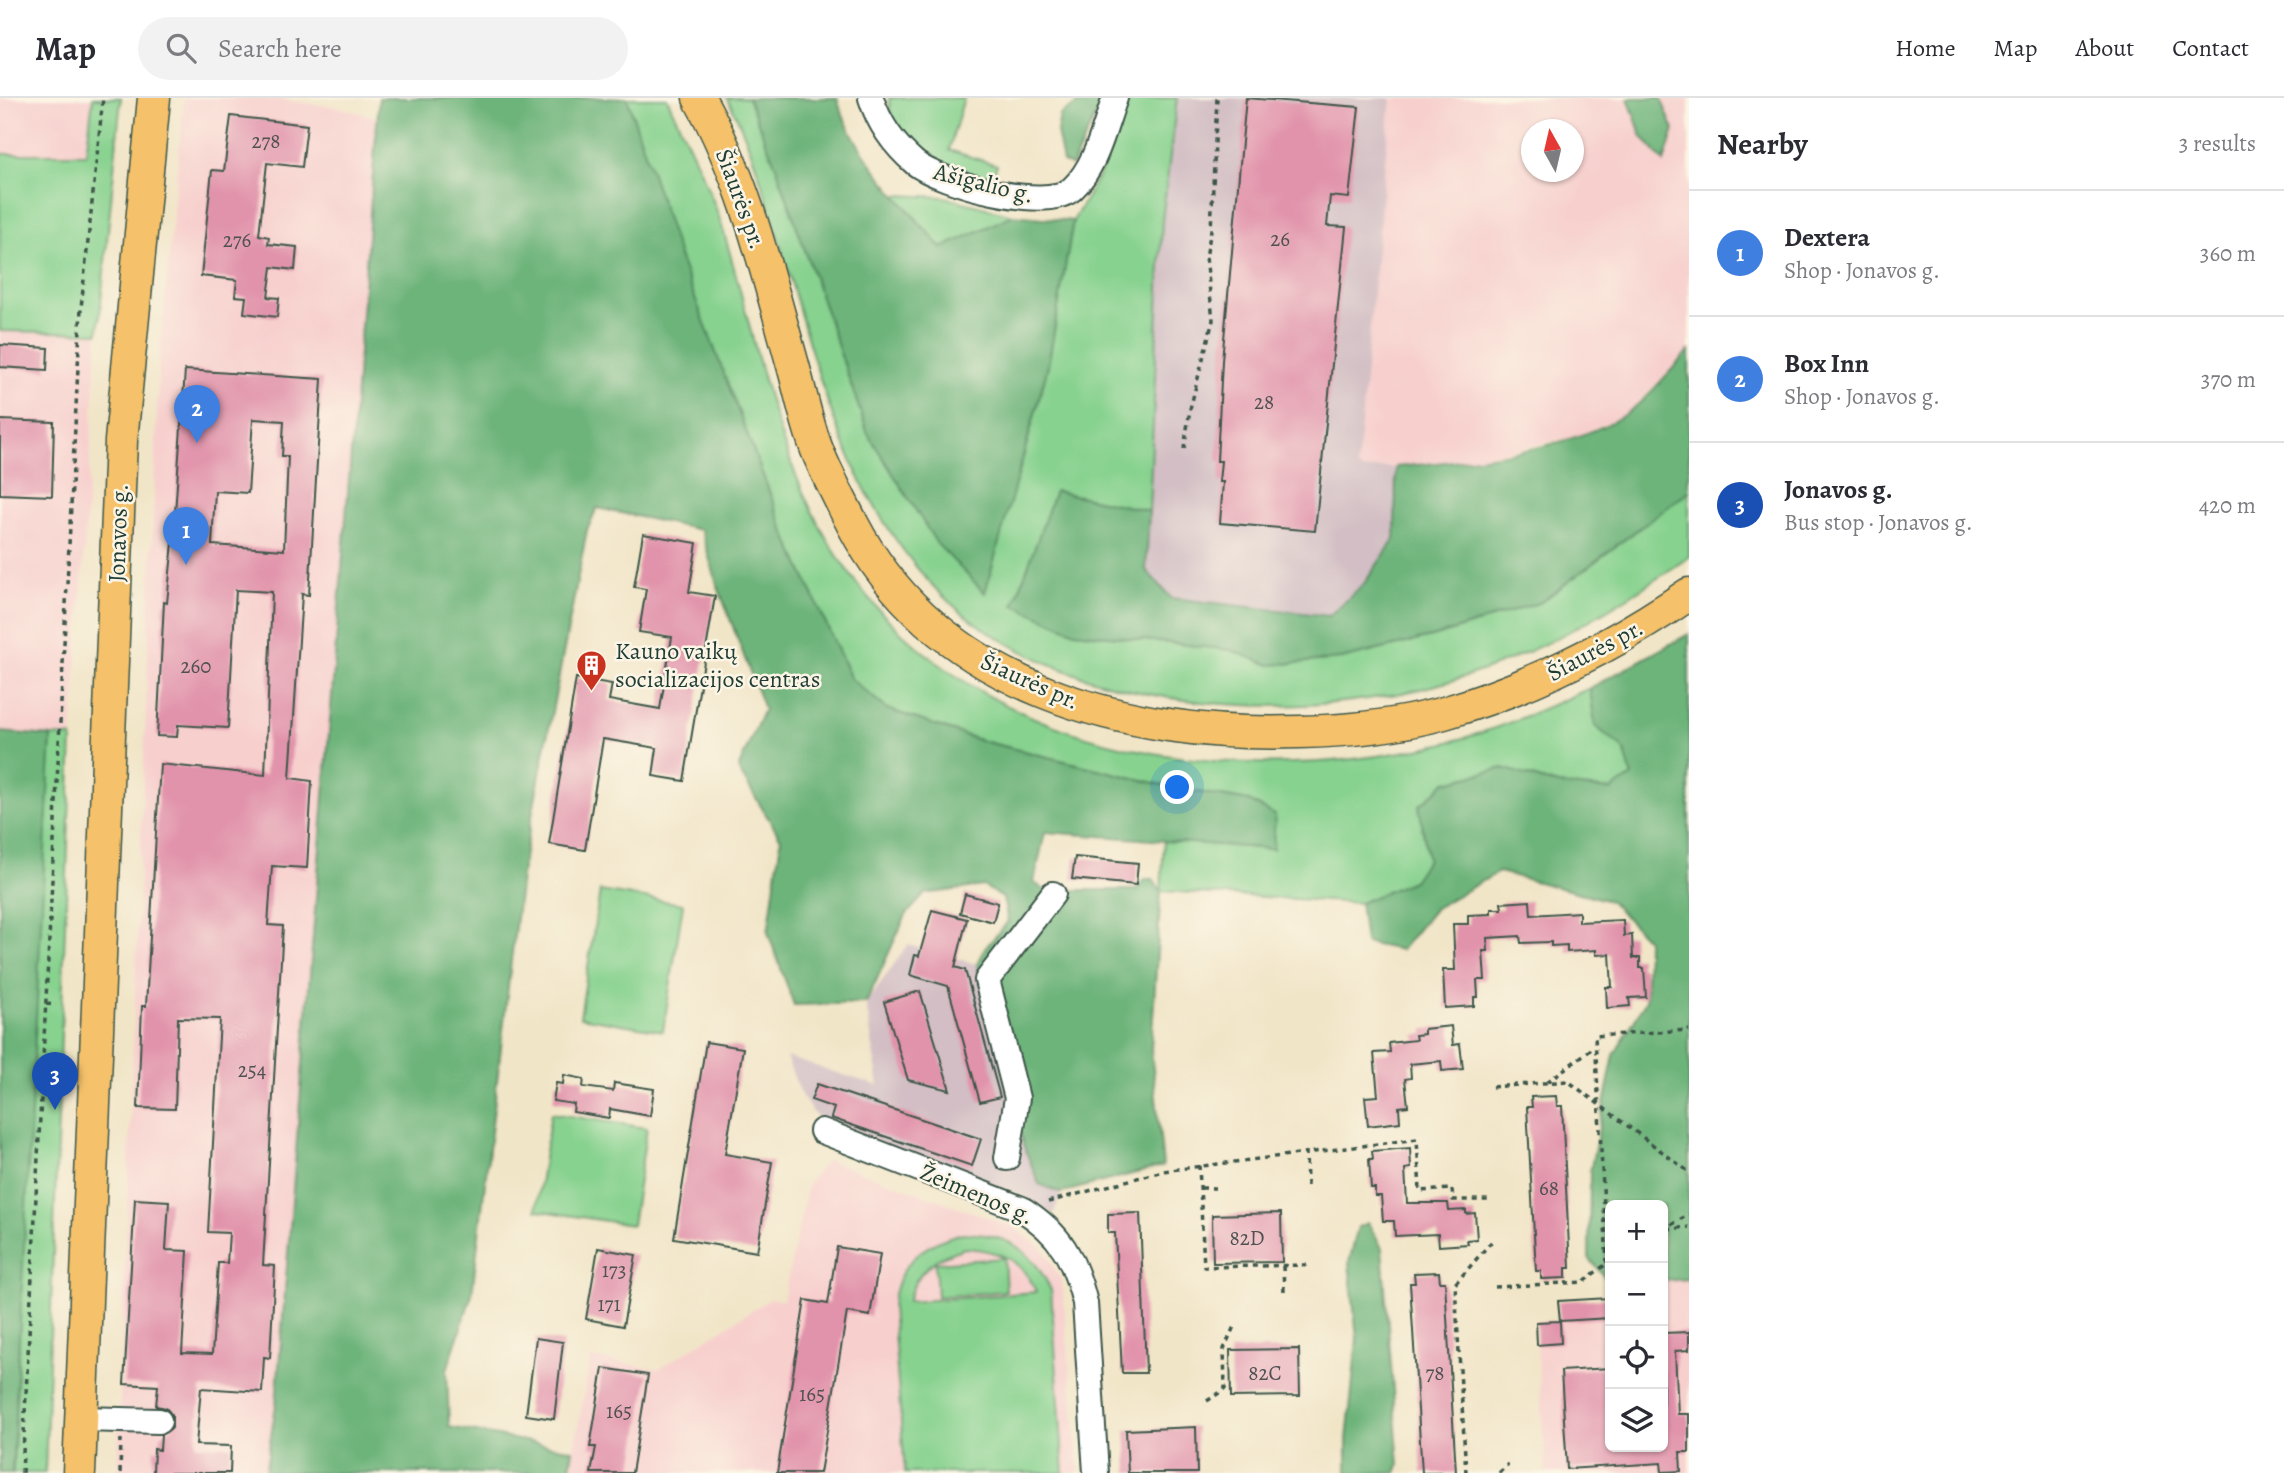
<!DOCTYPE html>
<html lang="en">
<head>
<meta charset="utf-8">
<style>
  :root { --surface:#fff; --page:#f2f2f3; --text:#2b2b33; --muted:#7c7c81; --line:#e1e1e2; --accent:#b45309 }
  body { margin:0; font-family:Alegreya,serif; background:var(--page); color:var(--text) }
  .controls { position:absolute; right:21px; bottom:21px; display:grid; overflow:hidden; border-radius:10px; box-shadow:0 2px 5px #0004 }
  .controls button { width:63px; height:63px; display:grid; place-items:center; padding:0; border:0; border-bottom:2px solid var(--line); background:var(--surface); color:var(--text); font:35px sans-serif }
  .compass { position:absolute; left:1521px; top:21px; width:63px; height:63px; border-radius:50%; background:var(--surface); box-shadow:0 2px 5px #0004; rotate:352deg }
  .you { position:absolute; left:1178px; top:690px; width:24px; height:24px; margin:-18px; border:5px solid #fff; border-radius:50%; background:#1a73e8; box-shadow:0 0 0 10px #1a73e833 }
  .badge { display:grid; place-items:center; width:46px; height:46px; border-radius:50%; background:var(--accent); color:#fff; font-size:23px; font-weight:700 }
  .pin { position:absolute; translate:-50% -58px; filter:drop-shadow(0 2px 4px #0008) }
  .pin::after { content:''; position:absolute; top:37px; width:24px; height:21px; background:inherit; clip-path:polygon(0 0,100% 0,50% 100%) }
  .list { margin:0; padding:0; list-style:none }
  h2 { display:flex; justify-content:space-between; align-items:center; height:91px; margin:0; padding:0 28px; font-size:30px }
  h2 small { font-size:23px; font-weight:400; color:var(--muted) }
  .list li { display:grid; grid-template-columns:46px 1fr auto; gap:21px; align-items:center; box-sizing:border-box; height:126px; padding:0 28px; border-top:2px solid var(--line) }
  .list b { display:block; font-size:26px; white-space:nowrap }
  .list p { margin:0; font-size:23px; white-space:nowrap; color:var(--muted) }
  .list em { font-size:23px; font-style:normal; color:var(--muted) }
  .icon { flex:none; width:38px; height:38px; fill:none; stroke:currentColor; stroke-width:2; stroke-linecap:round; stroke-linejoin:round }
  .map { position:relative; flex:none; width:1689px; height:1375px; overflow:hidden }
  header { display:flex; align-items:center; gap:42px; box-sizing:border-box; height:98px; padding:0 35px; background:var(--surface); border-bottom:2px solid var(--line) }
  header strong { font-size:33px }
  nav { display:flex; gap:38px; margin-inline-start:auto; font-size:24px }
  .search { width:490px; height:63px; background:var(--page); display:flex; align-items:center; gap:18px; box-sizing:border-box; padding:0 24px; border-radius:38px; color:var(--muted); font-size:26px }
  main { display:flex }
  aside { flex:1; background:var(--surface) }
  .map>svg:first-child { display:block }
  .built { fill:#f7d0ce; fill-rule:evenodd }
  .industrial { fill:#d2bec4 }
  .green { fill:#87d28f; stroke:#538862; stroke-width:2; fill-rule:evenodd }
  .forest { fill:#6db47a; stroke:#467857; stroke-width:2 }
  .building { fill:#e193ab; fill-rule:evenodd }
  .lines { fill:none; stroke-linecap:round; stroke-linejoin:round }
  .minor-casing { stroke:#3e564a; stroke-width:28 }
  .major-casing { stroke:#3e564a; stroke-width:35 }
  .path { stroke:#3e564a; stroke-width:3.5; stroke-dasharray:5 5; stroke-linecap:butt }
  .minor { stroke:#fff; stroke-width:24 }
  .major { stroke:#f5c16b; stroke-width:32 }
  .labels { text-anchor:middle; stroke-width:5; stroke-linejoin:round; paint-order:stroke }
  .number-label { font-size:21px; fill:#505252 }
  .street-label { font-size:24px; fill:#1f3d34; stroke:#fcf5e5 }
  .poi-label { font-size:24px; fill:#1f3d34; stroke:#fcf5e5; text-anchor:start }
</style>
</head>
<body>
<header>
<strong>Map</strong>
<div class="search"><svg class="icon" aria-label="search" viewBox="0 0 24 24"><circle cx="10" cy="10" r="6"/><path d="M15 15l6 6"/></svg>Search here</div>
<nav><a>Home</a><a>Map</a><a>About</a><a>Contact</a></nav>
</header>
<main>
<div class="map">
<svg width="1689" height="1375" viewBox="0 0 1689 1375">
  <rect width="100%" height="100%" fill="#fcf5e5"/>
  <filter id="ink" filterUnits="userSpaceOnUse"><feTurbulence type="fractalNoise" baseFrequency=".0143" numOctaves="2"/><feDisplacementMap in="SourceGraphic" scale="14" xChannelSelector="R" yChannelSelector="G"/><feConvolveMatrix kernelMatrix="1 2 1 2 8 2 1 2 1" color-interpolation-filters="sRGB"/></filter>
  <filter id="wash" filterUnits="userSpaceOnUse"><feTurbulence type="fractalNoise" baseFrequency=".00686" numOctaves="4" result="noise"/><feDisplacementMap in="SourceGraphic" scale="28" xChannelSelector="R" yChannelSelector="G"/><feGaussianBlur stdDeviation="1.57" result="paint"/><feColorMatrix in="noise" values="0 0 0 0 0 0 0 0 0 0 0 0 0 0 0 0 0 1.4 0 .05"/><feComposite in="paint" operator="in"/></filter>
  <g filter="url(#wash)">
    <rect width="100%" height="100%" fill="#f1e5c7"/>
    <path class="built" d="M 0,0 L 93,0 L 86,56 L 0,56 Z
      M 184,0 L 267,0 L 338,9 L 378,20 L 276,1307 L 265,1375 L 117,1375 L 159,262 Z
      M 1391,0 L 1689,0 L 1689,253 L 1626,316 L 1577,338 L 1476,360 L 1396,369 L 1363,372 L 1357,369 ZM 1532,32 L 1574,32 L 1574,74 L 1532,74 Z
      M 0,233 L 98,235 L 72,639 L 0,634 Z
      M 827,1062 L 1014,1129 L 1044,1152 L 1062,1183 L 1079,1375 L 569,1375 L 591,1260 L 659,1271 L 770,1201 L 783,1202 L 808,1085 Z
      M 1689,1181 L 1689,1375 L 1546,1375 L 1537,1247 L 1561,1245 L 1560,1223 L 1610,1220 L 1610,1349 L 1663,1349 L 1663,1183 Z"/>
    <path class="industrial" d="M 1177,0 L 1391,0 L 1357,369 L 1363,372 L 1396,369 L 1395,441 L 1363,487 L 1329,518 L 1171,500 L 1146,472 L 1162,123 Z
      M 908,847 L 977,866 L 1023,1046 L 1039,1086 L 1062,1095 L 1053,1116 L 1021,1097 L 837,1032 L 814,1016 L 801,997 L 786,959 L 879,988 L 866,905 Z"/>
    <path class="green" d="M 93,0 L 121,0 L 98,235 L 0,233 L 0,56 L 86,56 Z
      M 627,0 L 667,0 C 685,40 706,80 720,122 C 752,223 768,330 818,425 C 936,649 1213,699 1441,646 C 1493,634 1542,612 1590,590 L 1595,628 L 1624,650 L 1632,678 L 1611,692 L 1558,687 L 1503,670 L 1422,729 L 1428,761 L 1413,783 L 1360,805 L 1161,793 L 1164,743 L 1273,751 L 1249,703 L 1175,690 L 983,643 L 887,611 L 851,581 L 785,435 L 680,161 Z
      M 727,0 L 748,0 L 776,68 L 868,336 L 1018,379 L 1048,268 L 1073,123 L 1101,74 L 1130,0 L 1177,0 L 1162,123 L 1149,413 L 1055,393 L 1075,534 L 1231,552 L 1270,567 L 1342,561 L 1439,537 L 1541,504 L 1689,393 L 1689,459 C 1623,504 1557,546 1481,573 C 1320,632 1076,621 945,500 C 914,471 889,434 868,397 C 822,311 801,213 773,121 C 760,80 748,38 727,0 Z
      M 889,0 L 964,0 L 949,52 L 997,67 L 991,84 C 953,69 888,51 889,0 Z
      M 895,97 L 944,99 L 1013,117 L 942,150 Z
      M 51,638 L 72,639 L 45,1375 L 13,1375 L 28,1037 Z
      M 600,793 L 683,806 L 663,933 L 580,919 Z
      M 551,1015 L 647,1030 L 632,1127 L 536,1112 Z
      M 963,1135 C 1008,1136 1032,1151 1051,1192 L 1064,1375 L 905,1375 L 892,1209 C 896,1166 923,1145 963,1135 ZM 965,1150 C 998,1152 1023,1161 1036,1194 L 908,1204 C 915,1172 935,1159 965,1150 Z
      M 1004,1160 L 1006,1193 L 937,1199 L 935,1165 Z"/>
    <path class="forest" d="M 379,0 L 627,0 L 680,161 L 785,435 L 851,581 L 887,611 L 982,643 L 1175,690 L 1249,703 L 1275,717 L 1273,751 L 1045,734 L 1034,784 L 1044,792 L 1136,792 L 1145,781 L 1153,781 L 1161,793 L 1151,951 L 1163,1068 L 1060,1095 L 1039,1086 L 1023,1046 L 977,866 L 985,850 L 1008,824 L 1003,800 L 983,788 L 925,796 L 906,817 L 866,905 L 794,907 L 768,835 L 781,741 L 738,671 L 764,611 L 718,489 L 701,432 L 597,410 L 587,432 L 522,770 L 472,1196 L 447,1272 L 449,1329 L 573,1352 L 569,1375 L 265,1375 L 276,1307 Z
      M 748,0 L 837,0 C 850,50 907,111 942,150 L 1013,117 L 1073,123 L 1048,268 L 985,495 L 937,446 L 868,336 L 776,68 Z
      M 1086,0 L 1104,0 L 1072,68 L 1063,64 L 1057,34 L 1060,17 Z
      M 1628,0 L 1661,0 L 1674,32 L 1664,64 L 1642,39 Z
      M 1689,253 L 1689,393 L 1541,504 L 1439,537 L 1341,561 L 1270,567 L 1231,552 L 1075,534 L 1014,507 L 1055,393 L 1149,413 L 1146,472 L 1171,500 L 1329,518 L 1363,487 L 1395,441 L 1396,369 C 1465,362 1565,354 1624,317 C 1646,303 1670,272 1689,253 Z
      M 1689,536 L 1689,1181 L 1663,1183 L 1663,1107 L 1610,1107 L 1610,1186 L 1589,1160 L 1590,1074 L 1614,957 L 1646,902 L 1647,841 L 1610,803 L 1499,774 L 1435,810 L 1401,852 L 1365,845 L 1360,805 L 1413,783 L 1428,761 L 1419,708 L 1446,684 L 1503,670 L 1558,687 L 1611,692 L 1632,678 L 1624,651 L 1595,628 L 1590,590 Z
      M 0,634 L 51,638 L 12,1375 L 0,1375 Z
      M 1368,1125 L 1382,1150 L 1399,1367 L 1396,1375 L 1347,1375 L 1347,1342 L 1357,1240 L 1349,1164 L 1358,1129 Z"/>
    <g id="blocks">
      <path class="building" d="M 1246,0 L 1359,9 L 1349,100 L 1330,98 L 1327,128 L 1346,129 L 1315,433 L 1220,425 L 1223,384 L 1219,384 L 1221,363 L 1217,363 L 1222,263 Z
        M 231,18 L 307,27 L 302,69 L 267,65 L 259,137 L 269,139 L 268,146 L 297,149 L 295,172 L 272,169 L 268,199 L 279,200 L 277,219 L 244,215 L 246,199 L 235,198 L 237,182 L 201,178 L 212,72 L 224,73 Z
        M 0,247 L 48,250 L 47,272 L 0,269 Z
        M 185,272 L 322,281 L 309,497 L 302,496 L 290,680 L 312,683 L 307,770 L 272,768 L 268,827 L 283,828 L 263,1167 L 275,1168 L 270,1260 L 264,1259 L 262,1294 L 201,1290 L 196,1347 L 231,1348 L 230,1375 L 153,1375 L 154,1351 L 160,1352 L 161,1337 L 172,1330 L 172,1317 L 166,1310 L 156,1308 L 158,1288 L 124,1286 L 135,1101 L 169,1103 L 166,1152 L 188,1153 L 182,1255 L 212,1256 L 218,1165 L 227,1165 L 229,1135 L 208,1134 L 220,921 L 178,920 L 175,1011 L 138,1010 L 142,908 L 146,908 L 160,666 L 265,677 L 272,494 L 236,492 L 228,630 L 178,627 L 177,639 L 157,638 L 164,504 L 167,505 L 173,444 ZM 253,321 L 284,323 L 282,358 L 288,358 L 284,452 L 212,447 L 215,393 L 248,395 Z
        M 0,322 L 54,324 L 52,398 L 0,396 Z
        M 643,436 L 697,445 L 689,494 L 715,498 L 684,683 L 653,678 L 657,650 L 603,641 L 585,752 L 549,746 L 576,580 L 612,586 L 609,602 L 660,611 L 672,539 L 639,534 L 646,491 L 634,489 Z
        M 1075,759 L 1138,765 L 1136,787 L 1072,781 Z
        M 965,796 L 998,805 L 993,824 L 960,815 Z
        M 1530,803 L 1531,817 L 1579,814 L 1579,824 L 1623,822 L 1624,838 L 1632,837 L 1633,860 L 1640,860 L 1640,870 L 1644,870 L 1646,899 L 1629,900 L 1630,908 L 1607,910 L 1606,889 L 1612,889 L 1610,856 L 1596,857 L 1596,852 L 1567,854 L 1567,847 L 1551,848 L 1551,844 L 1521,845 L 1520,838 L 1487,840 L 1488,853 L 1483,853 L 1485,882 L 1477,882 L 1478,899 L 1474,899 L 1474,908 L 1445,910 L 1443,872 L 1455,872 L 1453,826 L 1468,826 L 1468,817 L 1491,816 L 1491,811 L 1502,811 L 1501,805 Z
        M 932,812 L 967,821 L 955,869 L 965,872 L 1000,999 L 980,1004 L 948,888 L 910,877 L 915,857 L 919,858 Z
        M 920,893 L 950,992 L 908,982 L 884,904 Z
        M 1451,928 L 1453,947 L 1460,946 L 1463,971 L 1442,973 L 1441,963 L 1410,966 L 1411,980 L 1405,981 L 1408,1008 L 1399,1009 L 1400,1024 L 1368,1028 L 1365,999 L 1378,998 L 1374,955 L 1390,954 L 1389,945 L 1416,942 L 1415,937 L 1424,936 L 1424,931 Z
        M 706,944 L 743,950 L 725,1056 L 772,1064 L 757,1154 L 674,1140 Z
        M 564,977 L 584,981 L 583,989 L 613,993 L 614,985 L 654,991 L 650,1018 L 610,1011 L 609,1020 L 573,1014 L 574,1006 L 553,1003 L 556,985 L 563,986 Z
        M 817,986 L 981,1041 L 972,1068 L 831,1020 L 834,1010 L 811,1002 Z
        M 1556,998 L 1557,1008 L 1562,1008 L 1570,1170 L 1566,1170 L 1566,1180 L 1541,1181 L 1541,1173 L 1536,1173 L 1527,1009 L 1532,1009 L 1531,999 Z
        M 1410,1050 L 1411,1070 L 1405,1071 L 1407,1105 L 1448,1105 L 1449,1113 L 1466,1112 L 1466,1116 L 1475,1115 L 1477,1141 L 1467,1142 L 1468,1146 L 1439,1148 L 1438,1136 L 1395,1138 L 1394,1123 L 1383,1123 L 1381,1098 L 1375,1098 L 1375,1090 L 1371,1090 L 1369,1061 L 1373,1061 L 1372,1053 Z
        M 1140,1115 L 1146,1275 L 1122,1275 L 1115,1135 L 1108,1135 L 1108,1116 Z
        M 1281,1115 L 1282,1164 L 1213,1165 L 1212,1117 Z
        M 837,1149 L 880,1156 L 870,1218 L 847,1214 L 820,1375 L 777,1375 L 805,1202 L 828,1206 Z
        M 598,1150 L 636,1157 L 623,1228 L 586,1221 Z
        M 1439,1174 L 1440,1184 L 1445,1184 L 1456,1375 L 1422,1375 L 1410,1185 L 1415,1185 L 1414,1175 Z
        M 1609,1200 L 1610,1220 L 1560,1223 L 1558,1203 Z
        M 1560,1223 L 1561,1245 L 1537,1247 L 1536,1224 Z
        M 1689,1234 L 1689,1252 L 1675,1253 L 1678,1316 L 1689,1316 L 1689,1354 L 1680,1354 L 1681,1373 L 1662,1374 L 1661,1365 L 1567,1371 L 1561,1273 L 1610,1270 L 1610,1349 L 1663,1349 L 1663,1235 Z
        M 536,1240 L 563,1244 L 554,1321 L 526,1317 Z
        M 1299,1251 L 1300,1298 L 1231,1299 L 1230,1252 Z
        M 603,1270 L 648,1277 L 632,1375 L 591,1375 L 596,1349 L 590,1349 Z
        M 1196,1329 L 1197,1375 L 1128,1375 L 1126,1332 Z"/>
    </g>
  </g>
  <g filter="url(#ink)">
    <use href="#blocks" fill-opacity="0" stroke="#3e564a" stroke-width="2"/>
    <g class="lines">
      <defs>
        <path id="minor" d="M 871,0 C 879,26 894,47 915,65 C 940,85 1046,114 1072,91 C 1096,69 1104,30 1115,0
          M 822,1033 L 1022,1111 C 1061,1136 1074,1160 1085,1205 L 1096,1375
          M 1007,1060 L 1017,1000 L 987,882 L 1053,796
          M 82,1321 L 159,1323"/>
        <path id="major" d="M 699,0 C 746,83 768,179 794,271 C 801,297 807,326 817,352 C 827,377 841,403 853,427 C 938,590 1129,640 1299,634 C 1348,633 1397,628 1444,615 C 1533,589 1613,548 1689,496
          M 79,1375 L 121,343 L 154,0"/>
      </defs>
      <use href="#minor" class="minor-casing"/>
      <use href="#major" class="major-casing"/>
      <path class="path" d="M 1184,351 L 1190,311 L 1213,222 L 1206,159 L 1211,132 L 1217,0
        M 46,906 L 56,907
        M 1547,984 L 1594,949
        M 1492,989 L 1568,983 L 1689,1074
        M 1306,1053 L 1307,1088
        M 1199,1067 L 1204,1169 L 1308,1167
        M 1201,1090 L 1215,1090
        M 1048,1104 L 1163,1073 L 1417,1041 L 1420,1093 L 1452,1091 L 1453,1102 L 1490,1102
        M 1667,1131 L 1689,1129
        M 1663,1132 L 1689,1116
        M 1607,1165 L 1595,938 L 1689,932
        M 1283,1168 L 1284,1194
        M 1495,1189 L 1583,1184 L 1610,1163
        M 1207,1303 L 1225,1291 L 1224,1251 L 1235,1226
        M 22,1375 L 81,210 L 103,0
        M 120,1375 L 121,1341
        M 1466,1375 L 1455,1186 L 1492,1143
        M 1499,1375 L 1508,1366"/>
      <use href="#minor" class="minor"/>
      <use href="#major" class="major"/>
    </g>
  </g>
  <defs>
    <symbol id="building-pin" viewBox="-11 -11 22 30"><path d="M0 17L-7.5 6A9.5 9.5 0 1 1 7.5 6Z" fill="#c8321e" stroke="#fcf5e5"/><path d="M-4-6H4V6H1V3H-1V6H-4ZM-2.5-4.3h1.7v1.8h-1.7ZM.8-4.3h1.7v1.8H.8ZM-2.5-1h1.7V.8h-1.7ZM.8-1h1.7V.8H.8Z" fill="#fff"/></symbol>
  </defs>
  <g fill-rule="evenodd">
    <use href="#building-pin" x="574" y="550" width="35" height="47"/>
  </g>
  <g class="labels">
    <g class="number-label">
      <text x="266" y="50">278</text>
      <text x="1280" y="148">26</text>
      <text x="237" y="149">276</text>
      <text x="1264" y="311">28</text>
      <text x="196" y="575">260</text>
      <text x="252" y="979">254</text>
      <text x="1549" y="1097">68</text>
      <text x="1247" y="1147">82D</text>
      <text x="614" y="1179">173</text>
      <text x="609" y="1213">171</text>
      <text x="1265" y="1282">82C</text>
      <text x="1435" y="1282">78</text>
      <text x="812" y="1303">165</text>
      <text x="619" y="1320">165</text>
    </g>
    <g class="street-label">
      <text transform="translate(984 85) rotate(14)" y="8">Ašigalio g.</text>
      <text transform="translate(741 101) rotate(70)" y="8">Šiaurės pr.</text>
      <text transform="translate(118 435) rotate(-88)" y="8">Jonavos g.</text>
      <text transform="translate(1595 552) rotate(-28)" y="8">Šiaurės pr.</text>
      <text transform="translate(1030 583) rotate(24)" y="8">Šiaurės pr.</text>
      <text transform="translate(977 1096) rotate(23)" y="8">Žeimenos g.</text>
    </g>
    <g class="poi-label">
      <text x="615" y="561">Kauno vaikų<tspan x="615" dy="28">socializacijos centras</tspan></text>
    </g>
  </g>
</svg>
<div class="controls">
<button>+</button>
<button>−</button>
<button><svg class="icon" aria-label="locate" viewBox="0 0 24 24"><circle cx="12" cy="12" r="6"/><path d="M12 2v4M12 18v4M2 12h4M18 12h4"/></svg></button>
<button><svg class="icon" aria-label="layers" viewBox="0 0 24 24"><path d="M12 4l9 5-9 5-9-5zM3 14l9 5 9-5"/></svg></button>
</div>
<svg class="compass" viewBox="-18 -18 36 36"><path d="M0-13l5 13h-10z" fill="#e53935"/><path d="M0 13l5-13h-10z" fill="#7c7c81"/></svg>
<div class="you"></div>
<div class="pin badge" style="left:186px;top:467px;background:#3f7fe0">1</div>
<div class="pin badge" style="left:197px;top:345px;background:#3f7fe0">2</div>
<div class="pin badge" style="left:55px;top:1012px;background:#1a4fb4">3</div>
</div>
<aside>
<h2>Nearby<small>3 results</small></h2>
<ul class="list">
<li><span class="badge" style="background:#3f7fe0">1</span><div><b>Dextera</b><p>Shop · Jonavos g.</p></div><em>360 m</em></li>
<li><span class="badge" style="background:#3f7fe0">2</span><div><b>Box Inn</b><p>Shop · Jonavos g.</p></div><em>370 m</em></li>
<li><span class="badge" style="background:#1a4fb4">3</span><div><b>Jonavos g.</b><p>Bus stop · Jonavos g.</p></div><em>420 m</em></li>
</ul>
</aside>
</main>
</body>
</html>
